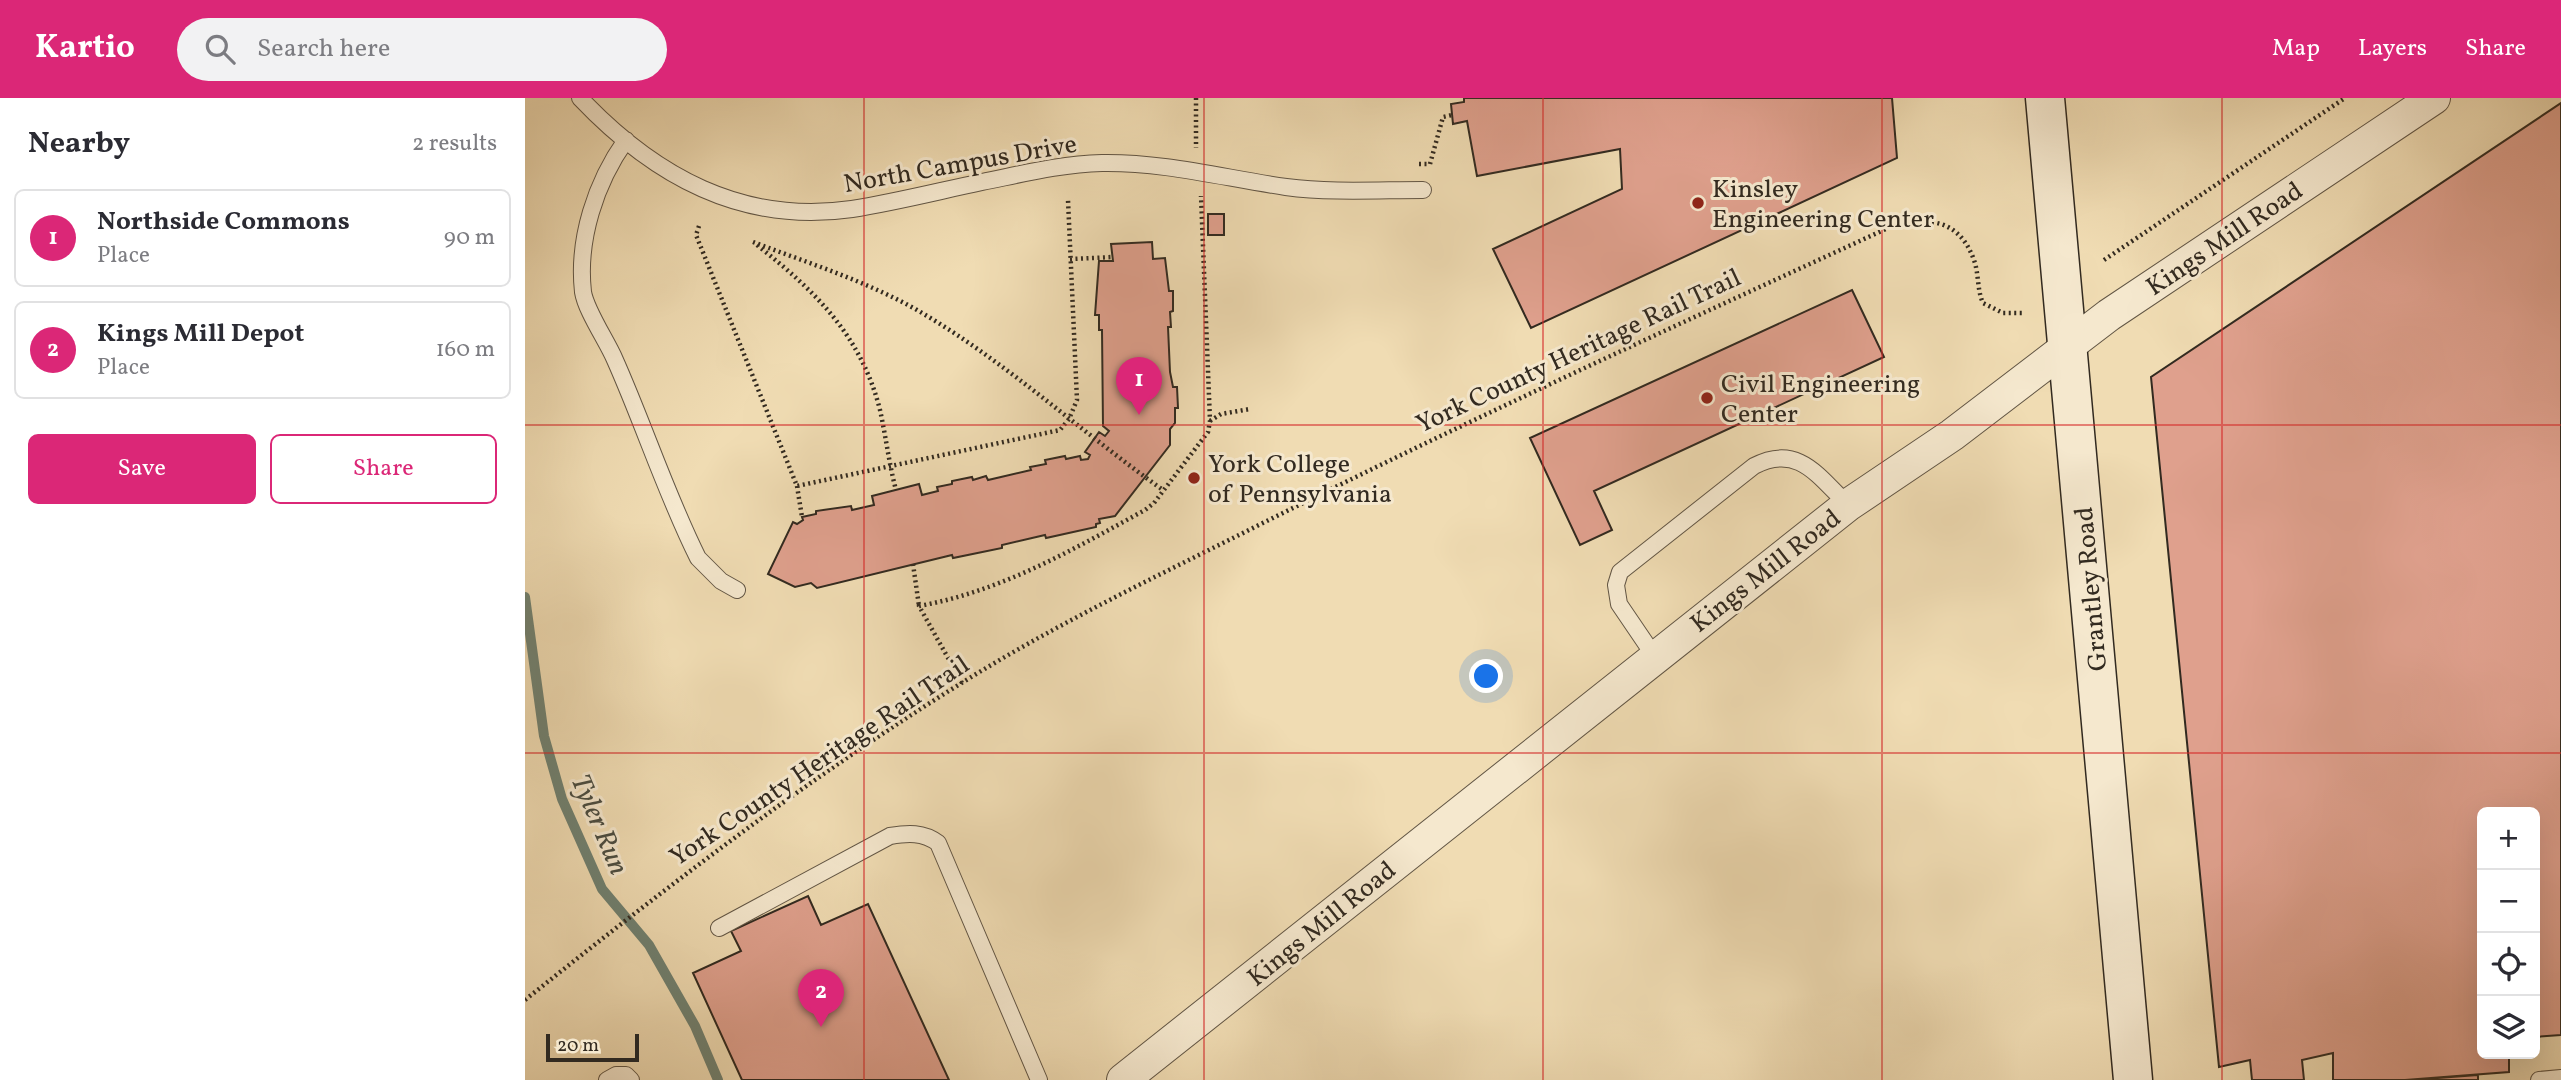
<!DOCTYPE html>
<html lang="en">
<head>
<meta charset="utf-8">
<style>
  :root { --surface:#fff; --page:#f2f2f3; --text:#2b2b33; --muted:#7c7c81; --line:#e1e1e2; --accent:#db2777 }
  body { margin:0; font-family:Vollkorn,serif; background:var(--page); color:var(--text) }
  .controls { position:absolute; right:21px; bottom:21px; display:grid; overflow:hidden; border-radius:10px; box-shadow:0 7px 28px #0002 }
  .controls button { width:63px; height:63px; display:grid; place-items:center; padding:0; border:0; border-bottom:2px solid var(--line); background:var(--surface); color:var(--text); font:35px sans-serif }
  .scale { position:absolute; left:21px; bottom:18px; width:93px; box-sizing:border-box; padding-left:7px; border:4px solid #322a20; border-top:0; font-size:19px; line-height:24px; white-space:nowrap; color:#322a20; -webkit-text-stroke:5px #f5e8ce; paint-order:stroke }
  .you { position:absolute; left:962px; top:579px; width:24px; height:24px; margin:-18px; border:5px solid #fff; border-radius:50%; background:#1a73e8; box-shadow:0 0 0 10px #1a73e833 }
  .badge { display:grid; place-items:center; width:46px; height:46px; border-radius:50%; background:var(--accent); color:#fff; font-size:23px; font-weight:700 }
  .pin { position:absolute; translate:-50% -58px; filter:drop-shadow(0 2px 4px #0008) }
  .pin::after { content:''; position:absolute; top:37px; width:24px; height:21px; background:inherit; clip-path:polygon(0 0,100% 0,50% 100%) }
  .list { margin:0; padding:0; list-style:none }
  h2 { display:flex; justify-content:space-between; align-items:center; height:91px; margin:0; padding:0 28px; font-size:30px }
  h2 small { font-size:23px; font-weight:400; color:var(--muted) }
  .list li { display:grid; grid-template-columns:46px 1fr auto; gap:21px; align-items:center; box-sizing:border-box; height:98px; margin:0 14px 14px; padding:0 14px; border:2px solid var(--line); border-radius:10px }
  .list b { display:block; font-size:26px; white-space:nowrap }
  .list p { margin:0; font-size:23px; white-space:nowrap; color:var(--muted) }
  .list em { font-size:23px; font-style:normal; color:var(--muted) }
  .actions { display:flex; gap:14px; padding:21px 28px }
  .actions a { flex:1; padding:16px 0; border:2px solid var(--accent); border-radius:10px; text-align:center; font-size:24px; color:var(--accent) }
  .actions .main { background:var(--accent); color:#fff }
  .icon { flex:none; width:38px; height:38px; fill:none; stroke:currentColor; stroke-width:2; stroke-linecap:round; stroke-linejoin:round }
  .map { position:relative; flex:none; width:2036px; height:982px; overflow:hidden }
  header { display:flex; align-items:center; gap:42px; box-sizing:border-box; height:98px; padding:0 35px; background:var(--accent); color:#fff }
  header strong { font-size:33px }
  nav { display:flex; gap:38px; margin-inline-start:auto; font-size:24px }
  .search { width:490px; height:63px; background:var(--page); display:flex; align-items:center; gap:18px; box-sizing:border-box; padding:0 24px; border-radius:38px; color:var(--muted); font-size:26px }
  main { display:flex }
  aside { flex:1; background:var(--surface) }
  .map>svg:first-child { display:block }
  .lines { fill:none; stroke-linecap:round; stroke-linejoin:round }
  .stream { stroke:#718272; stroke-width:10 }
  .building { fill:#dfa08d; stroke:#322a20; stroke-width:2 }
  .lane-casing { stroke:#625645; stroke-width:18 }
  .street-casing { stroke:#625645; stroke-width:34 }
  .secondary-casing { stroke:#322a20; stroke-width:41 }
  .path { stroke:#322a20; stroke-width:4.5; stroke-dasharray:2 3.5; stroke-linecap:butt }
  .lane { stroke:#f5e8ce; stroke-width:16 }
  .street { stroke:#f5e8ce; stroke-width:32 }
  .secondary { stroke:#f5e8ce; stroke-width:38 }
  .grid { fill:none; stroke:#d62828; stroke-width:2; stroke-opacity:0.55 }
  .poi-dot { fill:#8f2418; stroke:#f5e8ce; stroke-width:2.5 }
  .labels { text-anchor:middle; stroke-width:6; stroke-linejoin:round; paint-order:stroke }
  .street-label { font-size:26px; fill:#322a20; stroke:#f5e8ce }
  .poi-label { font-size:26px; fill:#322a20; stroke:#f5e8ce; text-anchor:start }
  .water-label { font-size:28px; font-style:italic; fill:#4c4e42; stroke:#f5e8ce }
</style>
</head>
<body>
<header>
<strong>Kartio</strong>
<div class="search"><svg class="icon" aria-label="search" viewBox="0 0 24 24"><circle cx="10" cy="10" r="6"/><path d="M15 15l6 6"/></svg>Search here</div>
<nav><a>Map</a><a>Layers</a><a>Share</a></nav>
</header>
<main>
<aside>
<h2>Nearby<small>2 results</small></h2>
<ul class="list">
<li><span class="badge">1</span><div><b>Northside Commons</b><p>Place</p></div><em>90 m</em></li>
<li><span class="badge">2</span><div><b>Kings Mill Depot</b><p>Place</p></div><em>160 m</em></li>
</ul>
<div class="actions"><a class="main">Save</a><a>Share</a></div>
</aside>
<div class="map">
<svg width="2036" height="982" viewBox="0 0 2036 982">
  <rect width="100%" height="100%" fill="#f0dcb3"/>
  <filter id="stains"><feTurbulence type="fractalNoise" baseFrequency=".00286" numOctaves="4"/><feColorMatrix values="0 0 0 0 .2 0 0 0 0 .09 0 0 0 0 .02 0 0 0 .5 -.17"/></filter>
  <radialGradient id="worn" r=".72"><stop offset=".6" stop-color="#630" stop-opacity="0"/><stop offset="1" stop-color="#630" stop-opacity=".3"/></radialGradient>
  <g class="lines">
    <path class="stream" d="M 0,499 L 19,638 L 37,701 L 77,791 L 124,847 L 170,928 L 193,982"/>
  </g>
  <path class="building" d="M 939,0 L 1367,0 L 1372,60 L 1006,230 L 968,151 L 1097,91 L 1095,51 L 952,78 L 942,23 L 928,26 L 926,6 L 939,4 Z
    M 2036,5 L 2036,937 L 2010,939 L 2010,714 L 1957,714 L 1957,956 L 1984,956 L 1984,974 L 1880,982 L 1808,982 L 1808,955 L 1777,962 L 1779,982 L 1727,982 L 1725,962 L 1694,969 L 1626,279 Z
    M 683,116 L 699,116 L 699,137 L 683,137 Z
    M 627,144 L 628,161 L 640,160 L 644,193 L 648,193 L 648,213 L 645,214 L 646,229 L 643,229 L 645,274 L 648,289 L 652,289 L 653,310 L 650,310 L 650,325 L 645,331 L 645,347 L 590,418 L 574,421 L 575,425 L 571,426 L 571,429 L 521,440 L 520,437 L 477,447 L 477,450 L 428,460 L 427,457 L 292,490 L 286,485 L 270,489 L 243,476 L 268,424 L 272,426 L 278,422 L 277,419 L 291,416 L 291,413 L 326,408 L 327,412 L 349,407 L 347,398 L 394,386 L 397,397 L 413,393 L 412,389 L 427,386 L 427,383 L 447,379 L 448,382 L 461,378 L 463,382 L 506,372 L 505,369 L 521,366 L 520,362 L 540,358 L 541,361 L 555,358 L 556,362 L 563,361 L 565,357 L 560,354 L 574,334 L 580,338 L 584,333 L 578,328 L 577,232 L 574,232 L 574,217 L 570,217 L 574,163 L 588,163 L 586,146 Z
    M 1327,192 L 1359,259 L 1069,393 L 1087,432 L 1055,447 L 1005,340 Z
    M 283,798 L 296,827 L 343,806 L 424,982 L 217,982 L 168,875 L 216,853 L 206,833 Z
    M 1953,977 L 1953,982 L 1899,982 L 1899,981 Z"/>
  <g class="lines">
    <defs>
      <path id="lane" d="M 55,0 C 129,78 217,127 327,111 C 371,104 414,93 457,84 C 497,76 536,66 577,65 C 639,64 699,80 761,89 C 806,95 853,92 898,92
        M 101,42 C 71,84 52,141 58,194 C 61,213 82,243 90,262 C 119,327 141,396 173,460 L 196,483 L 212,492
        M 1130,559 L 1094,506 L 1091,487 L 1095,474 L 1229,368 C 1273,345 1293,378 1323,407
        M 194,830 L 365,738 C 383,735 398,734 413,745 L 514,982
        M 82,982 L 91,977 L 101,977 L 106,982
        M 2014,982 L 2036,980"/>
      <path id="street" d="M 598,982 L 1323,407 L 1427,337 L 1584,217 L 1909,0"/>
      <path id="secondary" d="M 1520,0 L 1608,982"/>
    </defs>
    <use href="#lane" class="lane-casing"/>
    <use href="#street" class="street-casing"/>
    <use href="#secondary" class="secondary-casing"/>
    <path class="path" d="M 671,0 L 671,50
      M 894,66 L 905,66 L 918,19 L 927,17
      M 174,128 L 171,137 L 272,388 L 535,332 L 544,321 L 552,302 L 543,102
      M 228,144 C 283,165 341,183 392,212 C 480,263 555,333 638,392
      M 232,147 C 290,193 336,237 355,312 C 361,339 364,366 371,392
      M 545,161 L 588,159
      M 1579,162 L 1820,0
      M 685,323 L 696,316 L 725,311
      M 272,388 L 277,419
      M 388,466 L 394,508
      M 437,585 L 394,508 C 477,493 547,452 620,412 L 629,405 L 683,334 L 685,323 L 676,98
      M 0,902 C 140,790 282,681 435,586 C 526,529 624,482 720,434 C 932,327 1148,229 1363,130 C 1401,118 1434,120 1449,162 C 1454,176 1452,192 1458,205 L 1478,215 L 1498,215"/>
    <use href="#lane" class="lane"/>
    <use href="#street" class="street"/>
    <use href="#secondary" class="secondary"/>
  </g>
  <path class="grid" d="M 339,0 L 339,982M 679,0 L 679,982M 1018,0 L 1018,982M 1357,0 L 1357,982M 1697,0 L 1697,982M 0,327 L 2036,327M 0,655 L 2036,655"/>
  <g class="poi-dot">
    <circle cx="1173" cy="105" r="7"/>
    <circle cx="1182" cy="300" r="7"/>
    <circle cx="669" cy="380" r="7"/>
  </g>
  <g class="labels">
    <g class="street-label">
      <text transform="translate(435 65) rotate(-10)" y="9">North Campus Drive</text>
      <text transform="translate(1699 140) rotate(-34)" y="9">Kings Mill Road</text>
      <text transform="translate(1053 252) rotate(-25)" y="9">York County Heritage Rail Trail</text>
      <text transform="translate(1240 472) rotate(-38)" y="9">Kings Mill Road</text>
      <text transform="translate(1565 491) rotate(-95)" y="9">Grantley Road</text>
      <text transform="translate(294 662) rotate(-34)" y="9">York County Heritage Rail Trail</text>
      <text transform="translate(796 825) rotate(-39)" y="9">Kings Mill Road</text>
    </g>
    <g class="poi-label">
      <text x="1187" y="99">Kinsley<tspan x="1187" dy="30">Engineering Center</tspan></text>
      <text x="1196" y="294">Civil Engineering<tspan x="1196" dy="30">Center</tspan></text>
      <text x="683" y="374">York College<tspan x="683" dy="30">of Pennsylvania</tspan></text>
    </g>
    <g class="water-label">
      <text transform="translate(76 726) rotate(67)" y="10">Tyler Run</text>
    </g>
  </g>
  <rect width="100%" height="100%" filter="url(#stains)"/>
  <rect width="100%" height="100%" fill="url(#worn)"/>
</svg>
<div class="controls">
<button>+</button>
<button>−</button>
<button><svg class="icon" aria-label="locate" viewBox="0 0 24 24"><circle cx="12" cy="12" r="6"/><path d="M12 2v4M12 18v4M2 12h4M18 12h4"/></svg></button>
<button><svg class="icon" aria-label="layers" viewBox="0 0 24 24"><path d="M12 4l9 5-9 5-9-5zM3 14l9 5 9-5"/></svg></button>
</div>
<div class="scale">20 m</div>
<div class="you"></div>
<div class="pin badge" style="left:614px;top:317px">1</div>
<div class="pin badge" style="left:296px;top:929px">2</div>
</div>
</main>
</body>
</html>
